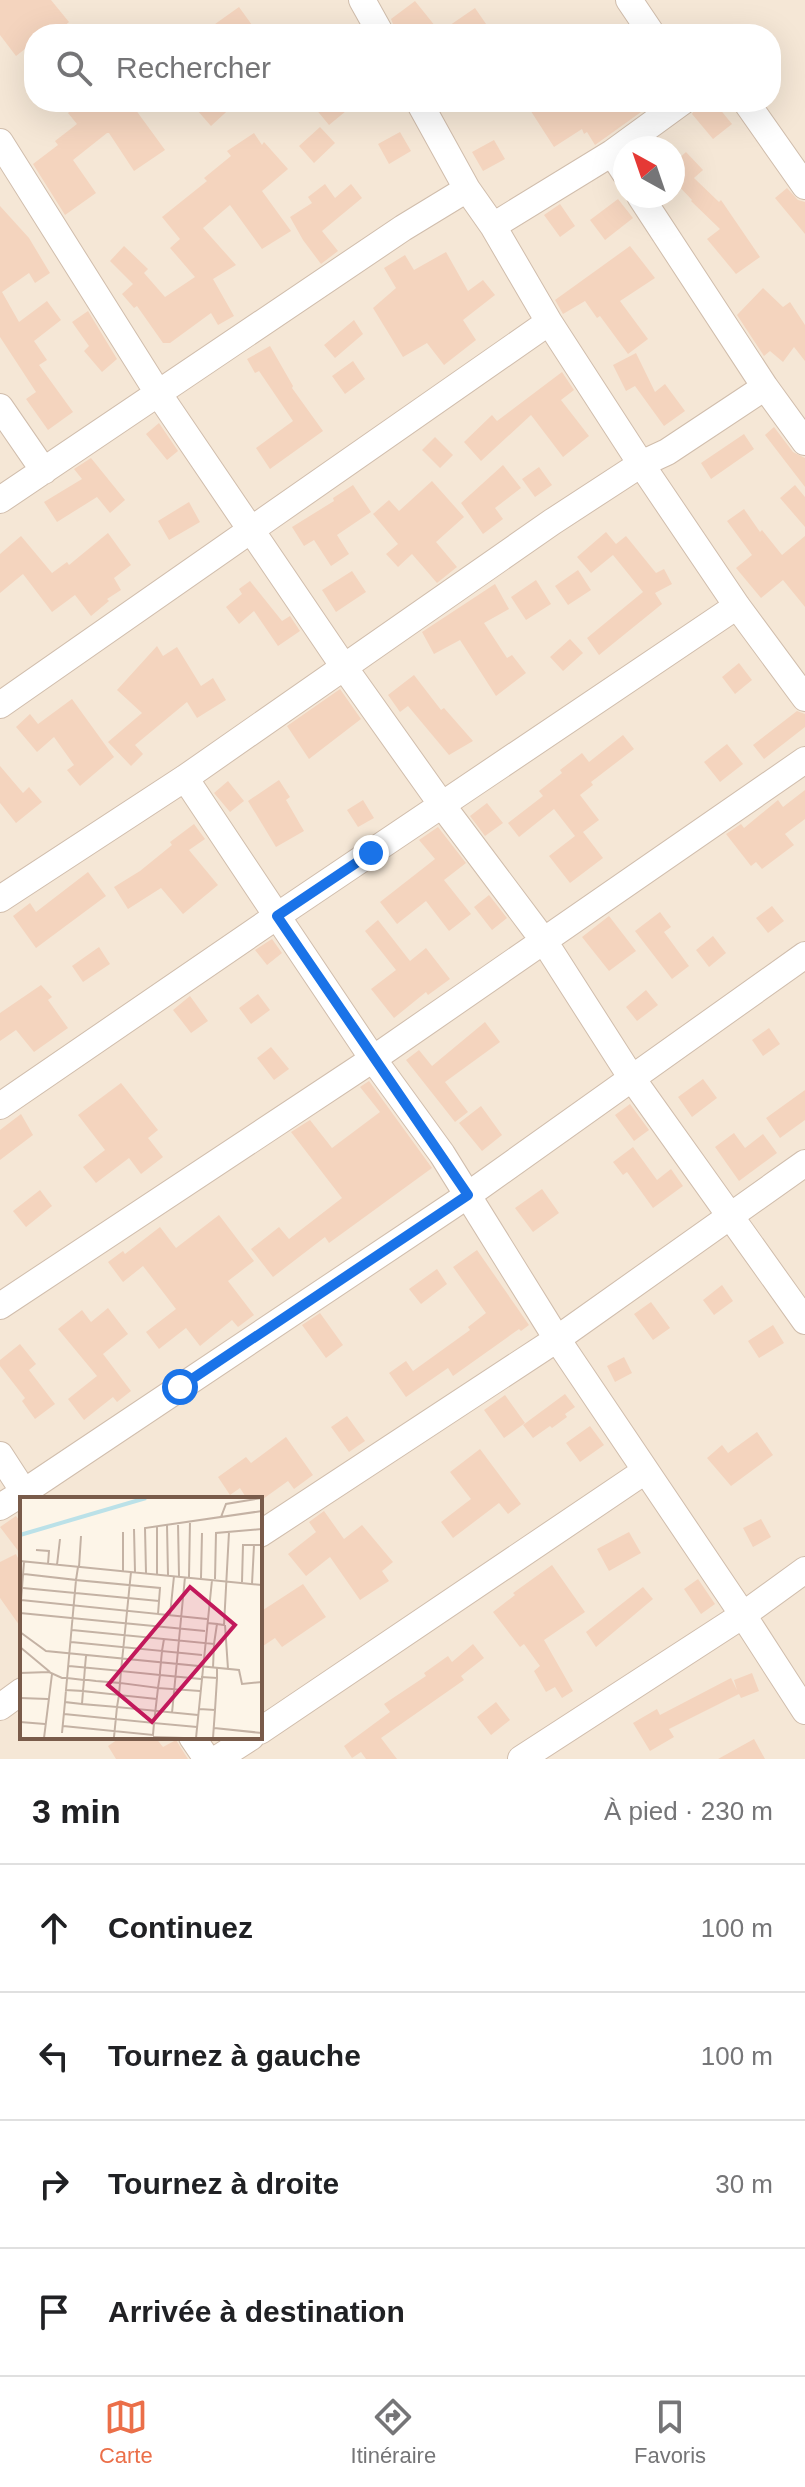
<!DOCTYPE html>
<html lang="fr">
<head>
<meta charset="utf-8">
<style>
  :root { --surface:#fff; --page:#f6f6f6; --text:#202124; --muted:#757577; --line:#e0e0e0; --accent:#eb6f49 }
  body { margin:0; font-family:Helvetica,sans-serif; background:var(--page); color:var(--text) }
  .compass { position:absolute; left:613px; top:136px; width:72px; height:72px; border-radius:50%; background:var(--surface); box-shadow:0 8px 32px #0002; rotate:320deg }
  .stop { position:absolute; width:24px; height:24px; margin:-18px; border:6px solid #1a73e8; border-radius:50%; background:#fff }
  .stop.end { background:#1a73e8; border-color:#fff; box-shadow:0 2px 8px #0008 }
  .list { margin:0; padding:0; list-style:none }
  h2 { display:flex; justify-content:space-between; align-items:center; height:104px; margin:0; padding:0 32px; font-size:34px }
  h2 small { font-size:26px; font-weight:400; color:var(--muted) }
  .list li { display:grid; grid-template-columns:52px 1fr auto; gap:24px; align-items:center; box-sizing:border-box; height:128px; padding:0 32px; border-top:2px solid var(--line) }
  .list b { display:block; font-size:30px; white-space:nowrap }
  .list em { font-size:26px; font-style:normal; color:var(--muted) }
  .icon { flex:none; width:44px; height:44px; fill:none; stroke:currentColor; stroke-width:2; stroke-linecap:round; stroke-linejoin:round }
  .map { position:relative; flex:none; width:805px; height:1759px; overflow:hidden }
  .search { position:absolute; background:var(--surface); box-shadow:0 8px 32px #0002; left:24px; right:24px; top:24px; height:88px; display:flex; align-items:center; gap:20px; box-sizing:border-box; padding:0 28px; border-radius:32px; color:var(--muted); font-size:30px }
  .sheet { height:616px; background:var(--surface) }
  nav { display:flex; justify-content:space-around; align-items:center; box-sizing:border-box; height:112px; border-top:2px solid var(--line); background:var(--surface); font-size:22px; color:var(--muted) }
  nav a { display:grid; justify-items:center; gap:4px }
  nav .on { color:var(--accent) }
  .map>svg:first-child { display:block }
  .residential { fill:#f5e7d6; fill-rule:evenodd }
  .building { fill:#f4d4be }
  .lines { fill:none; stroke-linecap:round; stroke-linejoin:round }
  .minor-casing { stroke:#d0bdac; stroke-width:28 }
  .minor { stroke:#fff; stroke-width:26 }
  .route { stroke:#1a73e8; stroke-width:10 }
  .inset-river { fill:none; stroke:#bbe1e8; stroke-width:4 }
  .inset-road { fill:none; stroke:#c4b2a4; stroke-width:2 }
  .view { fill:#c2185b; fill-opacity:0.15; stroke:#c2185b; stroke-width:4 }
  .inset-edge { fill:none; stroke:#795b4a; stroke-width:4 }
</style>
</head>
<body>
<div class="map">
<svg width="805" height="1759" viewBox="0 0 805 1759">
  <rect width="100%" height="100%" fill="#fdf5e8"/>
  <path class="residential" d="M 0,0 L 805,0 L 805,1759 L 0,1759 ZM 34,34 L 771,34 L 771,102 L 34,102 ZM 625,148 L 673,148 L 673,196 L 625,196 ZM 22,1499 L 260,1499 L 260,1737 L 22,1737 Z"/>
  <path class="building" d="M 0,0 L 51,0 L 69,22 L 55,34 L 34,34 L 34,42 L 16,56 L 0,35 Z
    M 415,1 L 440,32 L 475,8 L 493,34 L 397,34 L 391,19 Z
    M 239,7 L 252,25 L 240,34 L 201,34 Z
    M 80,102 L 130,102 L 165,150 L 134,171 L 109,133 L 107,133 L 73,160 L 96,193 L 65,215 L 33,164 L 58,145 L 55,141 L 77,124 L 68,113 Z
    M 190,102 L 237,102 L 211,126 Z
    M 310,102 L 357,102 L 329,125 Z
    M 525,102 L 655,102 L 595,145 L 587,132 L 584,134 L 582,129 L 554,147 Z
    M 698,102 L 714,102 L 732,124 L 713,139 L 692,114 Z
    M 320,127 L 335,143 L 314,163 L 299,146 Z
    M 400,132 L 411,151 L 389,164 L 378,144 Z
    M 254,133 L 262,145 L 264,142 L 288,169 L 262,191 L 291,231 L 262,249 L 230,205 L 203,228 L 236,265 L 213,279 L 234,316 L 218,325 L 211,313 L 170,343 L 163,343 L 137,306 L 134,308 L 122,294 L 133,284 L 110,261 L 124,246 L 148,269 L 144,273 L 165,297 L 195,277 L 170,248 L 180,239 L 162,217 L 207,181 L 204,178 L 231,156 L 227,151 Z
    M 494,140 L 505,159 L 483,171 L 472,152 Z
    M 686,152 L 703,170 L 694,178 L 719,202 L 721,200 L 760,257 L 736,274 L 707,239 L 720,229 L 691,201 L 692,200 L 673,180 L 673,158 L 676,161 Z
    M 325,184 L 335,198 L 351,184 L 362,198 L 322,231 L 338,251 L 321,264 L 303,240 L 290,217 L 312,203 L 308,197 Z
    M 787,188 L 798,200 L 805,202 L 805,234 L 775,198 Z
    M 618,199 L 633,218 L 605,240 L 590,220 Z
    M 560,204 L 575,226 L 560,237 L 544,215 Z
    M 0,206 L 29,238 L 50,273 L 35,283 L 29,273 L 2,292 L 19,322 L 47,301 L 61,320 L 34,341 L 47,360 L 39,365 L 73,412 L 48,430 L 26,399 L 36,392 L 0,337 Z
    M 630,246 L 655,278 L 620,301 L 648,339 L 628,354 L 600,316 L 597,318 L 585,301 L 563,314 L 555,300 Z
    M 446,252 L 468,291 L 483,280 L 495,295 L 463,320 L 476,340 L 444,365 L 427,343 L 403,357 L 373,308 L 396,288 L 384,268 L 405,255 L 414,270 Z
    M 763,288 L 783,307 L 790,302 L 805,325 L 805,361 L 794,347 L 783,362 L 770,351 L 764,356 L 737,315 Z
    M 88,311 L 117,359 L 102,372 L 84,351 L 89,346 L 72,322 Z
    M 354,320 L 363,334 L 335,358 L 324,345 Z
    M 270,346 L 293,386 L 292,388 L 323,431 L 270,469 L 256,448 L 293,421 L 259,371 L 255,373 L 247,359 Z
    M 636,353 L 655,392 L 665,384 L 685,411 L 664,426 L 635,386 L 626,391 L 613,365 Z
    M 353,361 L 365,379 L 345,394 L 332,376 Z
    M 562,372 L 574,390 L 561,400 L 589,436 L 563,457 L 531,415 L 481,461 L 464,442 L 492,415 L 497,421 Z
    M 159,423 L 178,451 L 167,460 L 146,434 Z
    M 774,427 L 793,452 L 805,458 L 805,487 L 765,435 Z
    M 744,434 L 754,449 L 711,479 L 701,463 Z
    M 435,437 L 453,455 L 440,468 L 422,450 Z
    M 91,458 L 125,500 L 110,513 L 97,497 L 57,522 L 44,502 L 82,479 L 74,469 Z
    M 503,465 L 521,488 L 495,508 L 503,519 L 483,534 L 461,503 Z
    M 539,467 L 552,485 L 535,497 L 522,479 Z
    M 432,481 L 464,517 L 436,542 L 457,567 L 437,583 L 412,554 L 398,567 L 386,554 L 398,544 L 373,514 L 389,500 L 399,511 Z
    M 353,485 L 371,512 L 337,535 L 349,554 L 331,566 L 314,540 L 304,546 L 292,527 L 334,501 L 333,498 Z
    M 795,485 L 805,497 L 805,527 L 780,498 Z
    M 189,502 L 200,522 L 169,540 L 158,521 Z
    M 744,509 L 760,532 L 762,530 L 782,555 L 805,536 L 805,607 L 783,580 L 761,598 L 736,568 L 752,555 L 727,521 Z
    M 606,532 L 616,544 L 626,536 L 656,573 L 664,569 L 672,584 L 655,593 L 662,604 L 599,655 L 587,638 L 643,592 L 613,555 L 591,573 L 577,557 Z
    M 108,533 L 131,565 L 114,578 L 121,590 L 107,599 L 109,601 L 91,616 L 75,595 L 52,612 L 23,574 L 0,593 L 0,554 L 21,536 L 52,573 L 67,562 L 69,565 Z
    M 578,570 L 591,590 L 568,605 L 555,586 Z
    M 352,571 L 366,592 L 336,612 L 322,590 Z
    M 536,580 L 551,604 L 526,620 L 511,597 Z
    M 250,581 L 282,621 L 290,616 L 300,631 L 278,646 L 254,611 L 239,624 L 226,607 L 242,594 L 239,589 Z
    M 495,584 L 509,609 L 484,623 L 507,658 L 512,655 L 526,673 L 496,696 L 460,640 L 434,654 L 422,632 Z
    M 570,639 L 583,653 L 563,671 L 550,657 Z
    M 157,646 L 163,656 L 177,647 L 201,686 L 213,678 L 226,700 L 197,718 L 187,702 L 135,745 L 143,754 L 131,766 L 108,742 L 142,713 L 117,690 Z
    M 739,663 L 752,680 L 735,694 L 722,677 Z
    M 414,675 L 441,710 L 444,708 L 473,741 L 449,755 L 408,706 L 400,712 L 388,695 Z
    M 340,689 L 361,719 L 309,759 L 287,726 Z
    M 72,699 L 114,757 L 80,786 L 67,770 L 74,765 L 54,737 L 37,752 L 16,727 L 30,714 L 38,724 Z
    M 797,711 L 805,714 L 805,727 L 764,759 L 753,745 Z
    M 623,735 L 634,749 L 591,782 L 593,785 L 580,795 L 599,820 L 583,832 L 603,858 L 570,883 L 549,856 L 575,836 L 554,809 L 519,837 L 508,823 L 543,796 L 539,791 L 562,773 L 560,770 L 582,753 L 589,762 Z
    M 727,744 L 743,764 L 720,782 L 704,762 Z
    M 0,766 L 23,793 L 29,787 L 42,802 L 16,823 L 0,803 Z
    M 279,780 L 290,797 L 286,800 L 304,831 L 276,847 L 248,801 Z
    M 228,781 L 244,801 L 230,812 L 214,793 Z
    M 805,790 L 805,819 L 785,834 L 794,845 L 762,869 L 756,862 L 751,866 L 726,834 L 741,824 L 744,828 L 778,800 L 783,807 Z
    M 363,800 L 374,818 L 358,827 L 347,810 Z
    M 487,803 L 503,823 L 485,836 L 470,816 Z
    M 194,824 L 205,839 L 189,850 L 218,885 L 183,914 L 161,888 L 128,909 L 114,887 L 140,871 L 172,845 L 170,842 Z
    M 438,827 L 466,863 L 444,880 L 471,914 L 449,931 L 426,901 L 397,924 L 380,902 L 435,859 L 419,840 Z
    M 88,872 L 106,896 L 36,948 L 13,916 L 30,903 L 36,912 Z
    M 489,895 L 507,918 L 492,930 L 474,907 Z
    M 772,906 L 784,921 L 768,933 L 756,918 Z
    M 660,912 L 671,927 L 664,932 L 689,966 L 672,979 L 635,931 Z
    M 609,916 L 636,951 L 609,971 L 582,937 Z
    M 378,920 L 410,961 L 426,948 L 450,979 L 428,995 L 426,992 L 394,1018 L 371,989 L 396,970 L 365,931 Z
    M 713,936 L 726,953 L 709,967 L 696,950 Z
    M 272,939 L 282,953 L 267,965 L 255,950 Z
    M 99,947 L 110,964 L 83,982 L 72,966 Z
    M 41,985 L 52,997 L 48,1000 L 68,1028 L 34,1052 L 16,1030 L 0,1041 L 0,1013 Z
    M 646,990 L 658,1005 L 637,1021 L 626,1007 Z
    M 258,994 L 270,1010 L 251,1024 L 239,1008 Z
    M 190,996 L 208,1021 L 191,1033 L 173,1010 Z
    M 485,1022 L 500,1042 L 445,1082 L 468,1112 L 455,1122 L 406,1060 L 419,1050 L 432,1066 Z
    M 769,1028 L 780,1044 L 763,1056 L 752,1040 Z
    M 271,1047 L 289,1069 L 274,1080 L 257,1058 Z
    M 703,1079 L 717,1098 L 692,1117 L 678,1097 Z
    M 369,1081 L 432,1168 L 329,1243 L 325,1237 L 273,1277 L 251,1249 L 279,1227 L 289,1239 L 342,1198 L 291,1132 L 310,1120 L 332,1148 L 380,1112 L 360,1087 Z
    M 121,1083 L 158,1130 L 148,1138 L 163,1157 L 141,1174 L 129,1158 L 96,1183 L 83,1167 L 105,1150 L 78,1115 Z
    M 805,1090 L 805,1120 L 780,1138 L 766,1118 Z
    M 630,1104 L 649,1130 L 634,1141 L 615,1115 Z
    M 481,1106 L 502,1135 L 482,1151 L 459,1123 Z
    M 21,1114 L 33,1135 L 0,1160 L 0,1130 Z
    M 734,1133 L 745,1148 L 763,1134 L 777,1153 L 739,1181 L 715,1147 Z
    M 633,1147 L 657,1180 L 671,1169 L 683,1186 L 653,1208 L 627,1172 L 623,1175 L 613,1162 Z
    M 542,1189 L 559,1213 L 533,1232 L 515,1208 Z
    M 40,1190 L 52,1206 L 26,1227 L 13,1211 Z
    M 219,1215 L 254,1261 L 228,1281 L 254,1315 L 238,1327 L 232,1320 L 200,1346 L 186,1328 L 159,1349 L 146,1332 L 176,1309 L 143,1266 L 123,1282 L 108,1262 L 123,1251 L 125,1254 L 160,1227 L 176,1248 Z
    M 477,1250 L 529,1325 L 521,1331 L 519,1329 L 453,1376 L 448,1368 L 406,1397 L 389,1373 L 406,1361 L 413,1371 L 470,1330 L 468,1327 L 486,1313 L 453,1267 Z
    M 437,1269 L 447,1284 L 421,1304 L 409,1289 Z
    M 722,1285 L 733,1301 L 714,1315 L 703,1300 Z
    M 651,1302 L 670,1328 L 653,1340 L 634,1314 Z
    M 108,1308 L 128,1334 L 103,1354 L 131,1391 L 117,1402 L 113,1397 L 84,1420 L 68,1399 L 97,1376 L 58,1329 L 82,1310 L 91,1322 Z
    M 320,1313 L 343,1345 L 326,1358 L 302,1325 Z
    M 773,1325 L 784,1343 L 759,1358 L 748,1341 Z
    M 20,1344 L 36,1364 L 29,1370 L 55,1404 L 35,1419 L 22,1401 L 25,1398 L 0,1366 L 0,1360 Z
    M 624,1357 L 632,1373 L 615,1382 L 607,1366 Z
    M 565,1394 L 575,1407 L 565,1414 L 567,1417 L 552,1428 L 550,1426 L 533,1438 L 523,1425 Z
    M 505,1395 L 525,1423 L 504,1438 L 484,1410 Z
    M 347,1416 L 365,1441 L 349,1452 L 331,1427 Z
    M 590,1426 L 604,1445 L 580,1462 L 566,1443 Z
    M 757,1432 L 773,1455 L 731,1486 L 707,1458 L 722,1445 L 728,1453 Z
    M 286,1437 L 313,1475 L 294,1489 L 288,1481 L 263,1499 L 247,1499 L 240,1488 L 230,1495 L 218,1477 L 246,1457 L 251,1463 Z
    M 480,1449 L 521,1504 L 508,1514 L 499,1503 L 453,1538 L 441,1522 L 471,1499 L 450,1472 Z
    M 324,1511 L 344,1539 L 362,1525 L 393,1562 L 382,1571 L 389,1581 L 360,1600 L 330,1557 L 306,1576 L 288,1554 L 316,1532 L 309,1522 Z
    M 16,1516 L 22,1524 L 22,1556 L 0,1527 Z
    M 761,1519 L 771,1537 L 753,1547 L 743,1528 Z
    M 629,1532 L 641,1553 L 609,1571 L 597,1549 Z
    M 16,1554 L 22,1566 L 22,1629 L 0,1598 L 0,1562 Z
    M 552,1565 L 585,1612 L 544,1640 L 573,1691 L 562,1698 L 555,1687 L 546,1692 L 534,1671 L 540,1666 L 524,1644 L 520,1647 L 493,1612 L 515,1595 L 513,1593 Z
    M 698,1579 L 715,1604 L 701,1614 L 684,1589 Z
    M 303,1584 L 326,1617 L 282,1647 L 275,1638 L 260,1648 L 260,1612 Z
    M 643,1587 L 653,1599 L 596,1647 L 586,1632 Z
    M 473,1644 L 484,1658 L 461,1676 L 464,1680 L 381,1738 L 397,1759 L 366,1759 L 361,1752 L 352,1758 L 344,1746 L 390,1712 L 384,1704 L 426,1676 L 424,1673 L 448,1656 L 452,1662 Z
    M 752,1673 L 759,1691 L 741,1698 L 739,1694 L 669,1729 L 674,1737 L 650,1751 L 633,1723 L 657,1709 L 660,1715 L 731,1678 L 737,1690 L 734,1680 Z
    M 496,1702 L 510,1720 L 491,1735 L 477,1717 Z
    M 121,1737 L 155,1737 L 163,1747 L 176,1740 L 188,1759 L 116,1759 L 108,1746 Z
    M 754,1739 L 765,1759 L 718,1759 Z"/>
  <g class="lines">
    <defs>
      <path id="minor" d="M 362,0 L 381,34
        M 629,0 L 652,34
        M 419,102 L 467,189 L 493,226 L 549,322 L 641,464 L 737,606 L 805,698
        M 746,102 L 805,186
        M 0,142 L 158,393 L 344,667 L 442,805 L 544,941 L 631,1077 L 805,1321
        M 612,153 L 682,102
        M 493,226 L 612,153 L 625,173
        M 765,387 L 805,442
        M 0,407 L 44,471
        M 0,500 L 403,228 L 467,189
        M 0,705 L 549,322
        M 0,899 L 185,778 L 552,522 L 641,464 L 667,452 L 765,387 L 640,196
        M 0,1106 L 277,916 L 185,778
        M 805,1163 L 557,1339 L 743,1615 L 805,1711
        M 0,1306 L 373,1059 L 805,760
        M 0,1455 L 24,1492 L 0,1507
        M 29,1499 L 24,1492 L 468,1195 L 805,955
        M 260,1534 L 557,1339 L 442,1154 L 373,1059 L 277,916 L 737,606
        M 0,1707 L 22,1691
        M 260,1731 L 645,1471
        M 192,1737 L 207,1759
        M 217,1759 L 251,1737
        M 521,1759 L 743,1615 L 805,1570"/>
    </defs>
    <use href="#minor" class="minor-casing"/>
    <use href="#minor" class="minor"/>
  </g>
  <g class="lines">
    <path class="route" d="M 180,1387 L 468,1195 L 277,916 L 371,853"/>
  </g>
  <g transform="translate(20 1497)">
    <rect width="242" height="242" fill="#fdf5e8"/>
    <path class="inset-river" d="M 0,38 L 126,1"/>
    <path class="inset-road" d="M 201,20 L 206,7 L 242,1M 158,26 L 159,79M 147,28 L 148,78M 137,29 L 137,77M 114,32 L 115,75M 103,35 L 103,74M 16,53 L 29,54 L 28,67M 0,64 L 242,88M 37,68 L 40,42M 59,70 L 61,39M 126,76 L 125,31 L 242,14M 4,77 L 56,83 L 46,193 L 63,194 L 62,207 L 97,210 L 99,198 L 137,202M 169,80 L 170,24M 181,81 L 182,36M 195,82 L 196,36 L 242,32M 222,85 L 223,48 L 242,48M 232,87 L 234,48M 3,91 L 139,104M 1,103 L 138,117 L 140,91 L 56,83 L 58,70M 0,116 L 185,134M 0,116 L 4,65M 138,117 L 187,122M 150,118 L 154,79M 197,127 L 204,128 L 209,35M 205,128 L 208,172M 52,133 L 194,147 L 197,127 L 187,126M 0,135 L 26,154 L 219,173 L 222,187 L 242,185M 51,145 L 142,154 L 144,142M 0,150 L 30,175M 49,169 L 101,174 L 111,75M 193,171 L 194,147M 0,176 L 29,175 L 42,181 L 47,181 L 64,183 L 68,183 L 76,184 L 100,186 L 99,198 L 63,194 L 64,183 L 65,170 L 66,159M 181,180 L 197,181 L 197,171M 181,182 L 140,178 L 101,174 L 100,186 L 138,191 L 140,178 L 140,175 L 142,154 L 182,158M 46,193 L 45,205 L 62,207M 0,201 L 28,202M 179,212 L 195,213 L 197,181M 152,216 L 165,80M 44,217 L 134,226 L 138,191 L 180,194M 0,225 L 25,227M 43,229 L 133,238 L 134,226 L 177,230M 194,231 L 242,236M 42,236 L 45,205M 94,240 L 97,210 L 178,218M 133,240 L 164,241M 24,241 L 32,177M 176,241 L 192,83M 193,241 L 195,213"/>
    <path class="view" d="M 170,90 L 215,128 L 132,225 L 88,188 Z"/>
    <rect width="242" height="242" class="inset-edge"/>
  </g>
</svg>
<svg class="compass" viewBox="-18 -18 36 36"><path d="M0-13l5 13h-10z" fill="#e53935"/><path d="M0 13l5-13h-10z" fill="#757577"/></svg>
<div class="stop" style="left:180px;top:1387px"></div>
<div class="stop end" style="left:371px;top:853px"></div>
<div class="search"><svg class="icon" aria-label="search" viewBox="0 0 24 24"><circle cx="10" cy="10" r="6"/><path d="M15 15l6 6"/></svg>Rechercher</div>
</div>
<section class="sheet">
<h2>3 min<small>À pied · 230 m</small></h2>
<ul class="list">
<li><svg class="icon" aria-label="ahead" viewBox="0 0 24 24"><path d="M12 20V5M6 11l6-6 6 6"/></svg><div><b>Continuez</b></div><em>100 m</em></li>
<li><svg class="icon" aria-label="left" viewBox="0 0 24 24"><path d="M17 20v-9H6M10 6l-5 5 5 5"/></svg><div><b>Tournez à gauche</b></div><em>100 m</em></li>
<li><svg class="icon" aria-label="right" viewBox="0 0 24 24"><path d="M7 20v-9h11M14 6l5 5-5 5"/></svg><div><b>Tournez à droite</b></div><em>30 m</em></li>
<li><svg class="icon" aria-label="arrive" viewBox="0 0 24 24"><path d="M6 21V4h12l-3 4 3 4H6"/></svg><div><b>Arrivée à destination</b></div></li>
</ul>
</section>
<nav>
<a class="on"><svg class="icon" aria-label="map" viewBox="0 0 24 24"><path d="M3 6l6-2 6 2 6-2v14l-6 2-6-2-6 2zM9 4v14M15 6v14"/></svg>Carte</a>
<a><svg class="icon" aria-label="directions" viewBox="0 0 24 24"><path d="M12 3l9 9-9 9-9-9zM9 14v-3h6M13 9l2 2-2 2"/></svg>Itinéraire</a>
<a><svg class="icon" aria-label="saved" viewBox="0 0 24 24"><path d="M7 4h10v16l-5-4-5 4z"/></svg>Favoris</a>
</nav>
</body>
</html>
